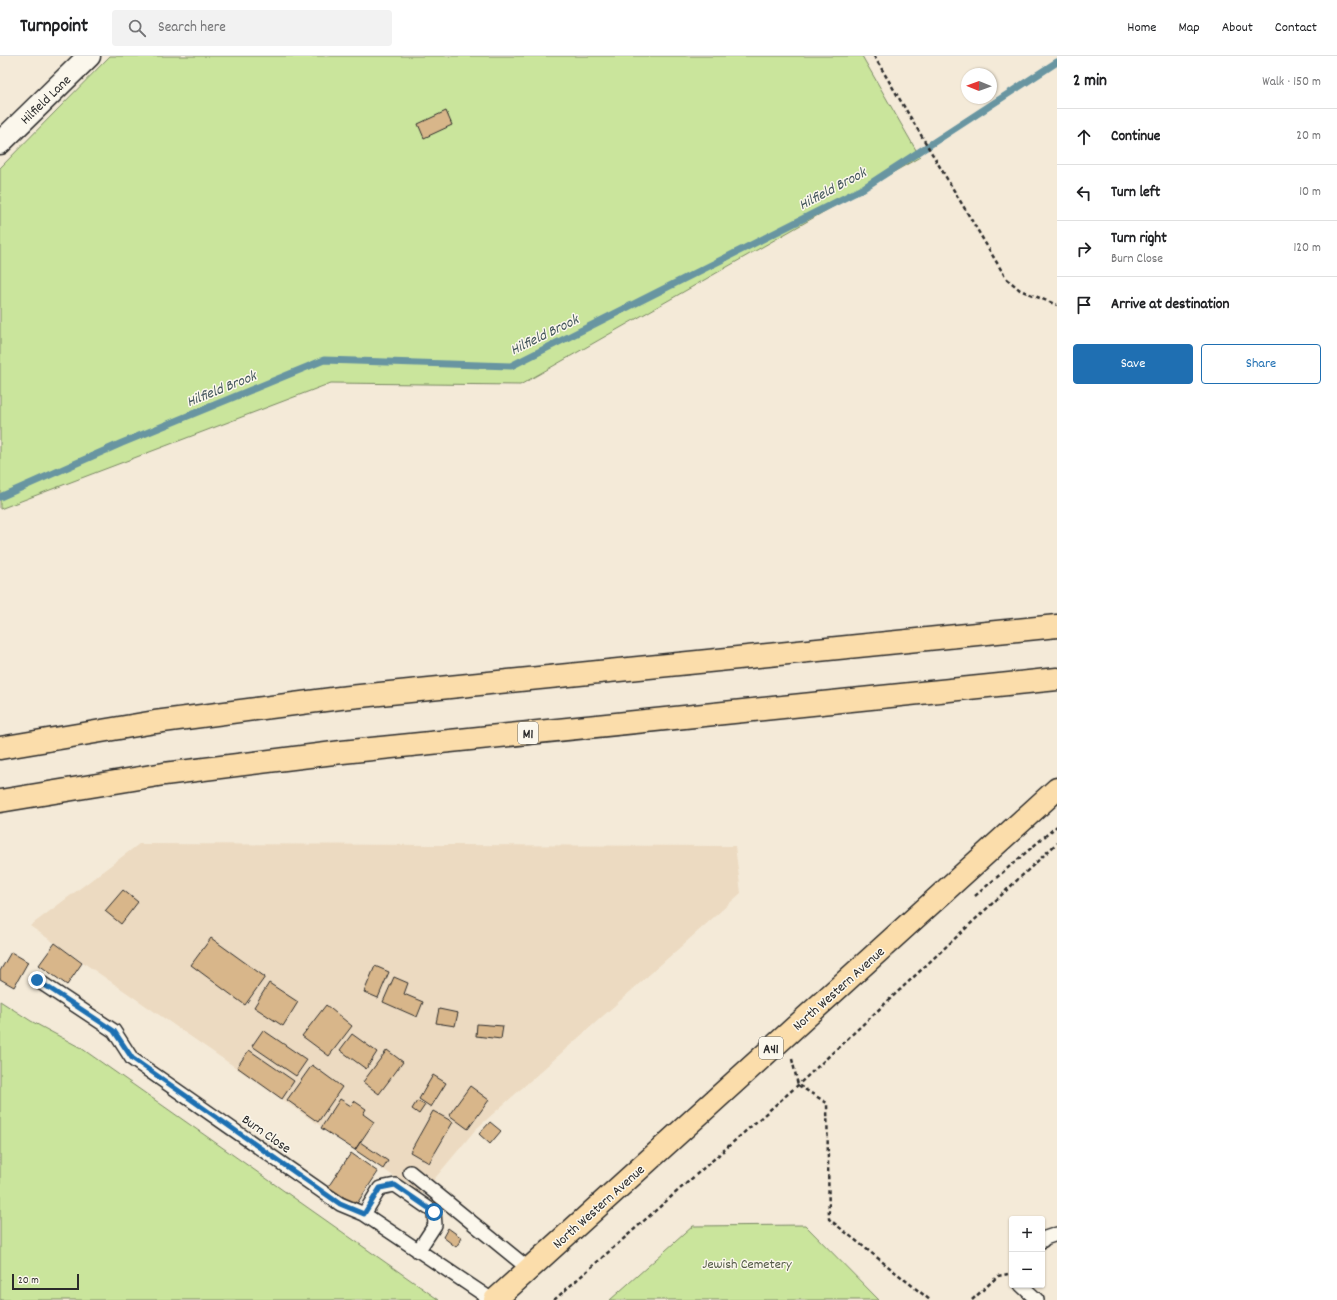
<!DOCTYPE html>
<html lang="en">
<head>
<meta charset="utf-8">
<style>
  :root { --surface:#fff; --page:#f2f2f2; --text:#202124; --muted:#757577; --line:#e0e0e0; --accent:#1f6fb2 }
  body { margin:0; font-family:Dekko,sans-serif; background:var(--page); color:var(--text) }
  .controls { position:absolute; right:12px; bottom:12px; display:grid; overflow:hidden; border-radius:4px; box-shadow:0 1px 3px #0004 }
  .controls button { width:36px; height:36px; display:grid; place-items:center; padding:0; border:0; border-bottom:1px solid var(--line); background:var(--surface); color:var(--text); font:20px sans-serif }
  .compass { position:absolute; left:961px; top:12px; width:36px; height:36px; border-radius:50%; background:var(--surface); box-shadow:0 1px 3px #0004; rotate:271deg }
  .scale { position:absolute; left:12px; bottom:10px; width:67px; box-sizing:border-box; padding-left:4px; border:2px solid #2b2b2b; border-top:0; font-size:11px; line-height:14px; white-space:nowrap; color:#2b2b2b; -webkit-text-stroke:3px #fbf7ec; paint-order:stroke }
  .stop { position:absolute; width:12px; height:12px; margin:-9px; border:3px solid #1f6fb2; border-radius:50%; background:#fff }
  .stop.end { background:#1f6fb2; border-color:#fff; box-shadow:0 1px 4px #0008 }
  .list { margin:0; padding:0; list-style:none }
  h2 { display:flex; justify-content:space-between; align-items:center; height:52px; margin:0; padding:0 16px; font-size:17px }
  h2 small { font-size:13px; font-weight:400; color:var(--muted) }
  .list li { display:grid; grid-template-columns:26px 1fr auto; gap:12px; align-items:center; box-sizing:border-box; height:56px; padding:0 16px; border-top:1px solid var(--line) }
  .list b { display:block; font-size:15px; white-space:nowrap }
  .list p { margin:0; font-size:13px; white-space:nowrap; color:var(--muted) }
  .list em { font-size:13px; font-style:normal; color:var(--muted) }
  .actions { display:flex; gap:8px; padding:12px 16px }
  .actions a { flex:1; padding:9px 0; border:1px solid var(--accent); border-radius:4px; text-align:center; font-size:14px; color:var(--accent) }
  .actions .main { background:var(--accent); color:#fff }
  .icon { flex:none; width:22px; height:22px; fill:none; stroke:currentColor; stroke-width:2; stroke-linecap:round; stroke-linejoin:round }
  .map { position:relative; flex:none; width:1057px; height:1244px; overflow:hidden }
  header { display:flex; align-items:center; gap:24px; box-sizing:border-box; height:56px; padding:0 20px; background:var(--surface); border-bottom:1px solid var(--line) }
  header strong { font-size:19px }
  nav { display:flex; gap:22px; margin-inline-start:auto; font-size:14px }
  .search { width:280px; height:36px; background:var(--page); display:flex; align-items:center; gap:10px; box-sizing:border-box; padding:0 14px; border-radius:4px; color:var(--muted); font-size:15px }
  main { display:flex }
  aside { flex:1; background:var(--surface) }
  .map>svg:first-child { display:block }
  .built { fill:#ecdac1 }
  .green { fill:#cae59c; stroke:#7a8864 }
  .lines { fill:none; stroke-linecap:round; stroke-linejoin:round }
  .stream { stroke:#6895a1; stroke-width:7 }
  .building { fill:#d8b68a; stroke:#2b2b2b }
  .service-casing { stroke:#2b2b2b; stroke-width:16 }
  .minor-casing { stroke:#2b2b2b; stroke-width:25 }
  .trunk-casing { stroke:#2b2b2b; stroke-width:25 }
  .motorway-casing { stroke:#2b2b2b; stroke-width:25 }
  .path { stroke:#2b2b2b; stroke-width:2.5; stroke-dasharray:4 3; stroke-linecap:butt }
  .service { stroke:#fbf7ec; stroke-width:13 }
  .minor { stroke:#fbf7ec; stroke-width:22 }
  .trunk { stroke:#fbddab; stroke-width:22 }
  .motorway { stroke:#fbddab; stroke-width:22 }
  .route { stroke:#1f6fb2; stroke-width:5 }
  .labels { text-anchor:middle; stroke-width:3; stroke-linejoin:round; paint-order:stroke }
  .shield { fill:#fbf7ec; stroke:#696865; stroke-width:1 }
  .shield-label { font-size:13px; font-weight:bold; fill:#2b2b2b }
  .street-label { font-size:14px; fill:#2b2b2b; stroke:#fbf7ec }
  .park-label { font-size:14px; fill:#535a47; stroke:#fbf7ec }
  .water-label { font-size:15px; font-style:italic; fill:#44575c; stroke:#fbf7ec }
</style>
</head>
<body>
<header>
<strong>Turnpoint</strong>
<div class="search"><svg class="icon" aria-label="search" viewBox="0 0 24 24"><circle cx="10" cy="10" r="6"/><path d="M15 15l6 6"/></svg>Search here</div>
<nav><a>Home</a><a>Map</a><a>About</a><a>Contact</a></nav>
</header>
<main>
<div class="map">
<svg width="1057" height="1244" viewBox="0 0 1057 1244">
  <rect width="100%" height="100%" fill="#f4ead8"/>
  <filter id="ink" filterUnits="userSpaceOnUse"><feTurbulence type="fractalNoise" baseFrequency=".025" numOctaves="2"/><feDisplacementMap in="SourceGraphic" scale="8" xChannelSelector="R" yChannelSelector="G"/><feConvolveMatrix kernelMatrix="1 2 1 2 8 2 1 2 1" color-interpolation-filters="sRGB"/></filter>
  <g filter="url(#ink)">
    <path class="built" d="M 139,788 L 735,790 L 741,837 L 476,1073 L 421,1139 L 30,870 Z"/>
    <path class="green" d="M 110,0 L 862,0 L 920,101 L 520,329 L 331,327 L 0,453 L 0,112 Z
      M 0,945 L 31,965 L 81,992 L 439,1244 L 0,1244 Z
      M 805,1169 L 879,1244 L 610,1244 L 693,1170 Z"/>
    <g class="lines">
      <path class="stream" d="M 0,441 L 122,387 L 324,304 L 511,310 L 862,133 L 1057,6"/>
    </g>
    <path class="building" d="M 446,55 L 452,69 L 424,82 L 418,68 Z
      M 123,834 L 138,846 L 121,868 L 105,855 Z
      M 211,882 L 265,921 L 245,949 L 191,909 Z
      M 55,887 L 82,907 L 67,929 L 39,909 Z
      M 11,896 L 28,906 L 14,931 L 0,923 L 0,915 Z
      M 375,910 L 389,916 L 378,942 L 364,936 Z
      M 394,921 L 408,927 L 404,938 L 423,946 L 417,961 L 383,946 Z
      M 269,927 L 298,946 L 283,970 L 254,951 Z
      M 326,949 L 352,970 L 329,1000 L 302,980 Z
      M 439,953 L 458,957 L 455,970 L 436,967 Z
      M 477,968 L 503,970 L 501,983 L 476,980 Z
      M 263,974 L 307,1004 L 296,1020 L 252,990 Z
      M 352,978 L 377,996 L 366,1013 L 340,994 Z
      M 249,994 L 294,1025 L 282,1043 L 237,1011 Z
      M 387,994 L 403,1006 L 379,1038 L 363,1026 Z
      M 312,1009 L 342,1031 L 318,1066 L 287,1044 Z
      M 433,1019 L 446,1027 L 431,1051 L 419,1043 Z
      M 470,1030 L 489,1044 L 468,1073 L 449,1059 Z
      M 340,1043 L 351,1050 L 354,1045 L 366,1053 L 363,1058 L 374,1066 L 355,1094 L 321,1072 Z
      M 417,1045 L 425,1049 L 419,1058 L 412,1053 Z
      M 433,1055 L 453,1066 L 429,1107 L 410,1096 Z
      M 490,1066 L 501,1075 L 490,1088 L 479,1078 Z
      M 360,1086 L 388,1105 L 383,1113 L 355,1094 Z
      M 351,1097 L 378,1116 L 356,1149 L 328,1131 Z
      M 448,1172 L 462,1182 L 456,1191 L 443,1181 Z"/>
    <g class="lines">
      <defs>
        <path id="service" d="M 37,924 L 114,975 L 132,1003 L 340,1148 L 364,1158 L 492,1244
          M 410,1116 L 529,1213
          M 364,1158 L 380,1132 L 395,1129 L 434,1156 L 435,1169 L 418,1195
          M 1042,1185 L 1045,1182 L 1057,1178
          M 1021,1229 L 1037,1244"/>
        <path id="minor" d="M 0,87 L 89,0"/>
        <path id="trunk" d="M 495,1244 L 1057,733"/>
        <path id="motorway" d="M 0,692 L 155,666 L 340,642 L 1057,570
          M 0,745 L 164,718 L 342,696 L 1057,623"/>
      </defs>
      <use href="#service" class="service-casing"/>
      <use href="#minor" class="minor-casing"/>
      <use href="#trunk" class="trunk-casing"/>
      <use href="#motorway" class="motorway-casing"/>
      <path class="path" d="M 874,0 L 1006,222 L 1020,234 L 1057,249
        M 975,840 L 1057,770
        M 792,1003 L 798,1029 L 827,1047 L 829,1163 L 930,1244
        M 554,1244 L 798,1029 L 1057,787
        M 972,1244 L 998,1220 L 1008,1218"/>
      <use href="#service" class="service"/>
      <use href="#minor" class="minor"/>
      <use href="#trunk" class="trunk"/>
      <use href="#motorway" class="motorway"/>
    </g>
  </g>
  <g class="lines" filter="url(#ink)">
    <path class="route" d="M 37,924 L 114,975 L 132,1002 L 340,1148 L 364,1158 L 380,1132 L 395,1129 L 434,1156"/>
  </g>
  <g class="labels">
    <g class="shield">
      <rect x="518" y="666" width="20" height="22" rx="3"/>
      <rect x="759" y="981" width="24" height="22" rx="3"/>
    </g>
    <g class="shield-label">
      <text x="528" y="682">M1</text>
      <text x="771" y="997">A41</text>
    </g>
    <g class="street-label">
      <text transform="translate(45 43) rotate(-44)" y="5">Hilfield Lane</text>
      <text transform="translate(838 932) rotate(-42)" y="5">North Western Avenue</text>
      <text transform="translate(267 1077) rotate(35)" y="5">Burn Close</text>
      <text transform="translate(598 1150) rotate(-42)" y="5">North Western Avenue</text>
    </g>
    <g class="park-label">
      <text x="747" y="1212">Jewish Cemetery</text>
    </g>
    <g class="water-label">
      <text transform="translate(832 132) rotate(-28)" y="5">Hilfield Brook</text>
      <text transform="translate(544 278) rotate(-26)" y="5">Hilfield Brook</text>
      <text transform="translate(221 332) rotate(-22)" y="5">Hilfield Brook</text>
    </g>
  </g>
</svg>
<div class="controls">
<button>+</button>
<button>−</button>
</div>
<svg class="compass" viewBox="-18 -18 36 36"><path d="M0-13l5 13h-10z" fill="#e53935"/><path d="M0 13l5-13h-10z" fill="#757577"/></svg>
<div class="scale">20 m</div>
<div class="stop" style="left:434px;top:1156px"></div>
<div class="stop end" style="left:37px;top:924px"></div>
</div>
<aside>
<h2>2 min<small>Walk · 150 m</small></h2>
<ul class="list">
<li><svg class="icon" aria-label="ahead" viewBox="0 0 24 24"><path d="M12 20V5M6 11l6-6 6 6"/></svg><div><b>Continue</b></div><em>20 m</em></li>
<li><svg class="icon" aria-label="left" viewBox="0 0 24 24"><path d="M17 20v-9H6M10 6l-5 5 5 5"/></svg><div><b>Turn left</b></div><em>10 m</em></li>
<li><svg class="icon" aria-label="right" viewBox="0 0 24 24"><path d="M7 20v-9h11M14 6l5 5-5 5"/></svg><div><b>Turn right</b><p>Burn Close</p></div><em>120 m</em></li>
<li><svg class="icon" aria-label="arrive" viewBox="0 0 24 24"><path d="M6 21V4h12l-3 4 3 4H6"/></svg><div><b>Arrive at destination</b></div></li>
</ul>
<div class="actions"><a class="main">Save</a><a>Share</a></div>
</aside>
</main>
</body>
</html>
